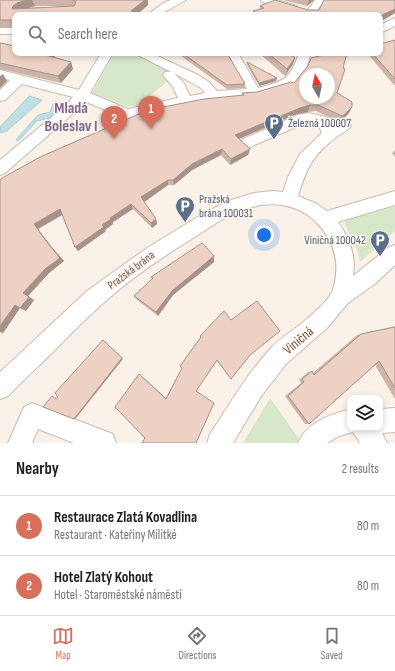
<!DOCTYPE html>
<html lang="en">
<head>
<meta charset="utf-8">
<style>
  :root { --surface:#fff; --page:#f2f2f2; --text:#202124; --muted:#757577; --line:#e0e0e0; --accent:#d66f5c }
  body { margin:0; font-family:"Sofia Sans Condensed",sans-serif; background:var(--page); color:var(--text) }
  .controls { position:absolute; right:12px; bottom:12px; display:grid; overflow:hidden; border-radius:8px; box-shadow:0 2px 6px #0003 }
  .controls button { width:36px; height:36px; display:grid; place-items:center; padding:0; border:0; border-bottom:1px solid var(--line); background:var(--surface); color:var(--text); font:20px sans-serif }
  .compass { position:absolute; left:299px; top:68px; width:36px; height:36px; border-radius:50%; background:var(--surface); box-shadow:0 2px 6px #0003; rotate:351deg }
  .you { position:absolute; left:264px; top:235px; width:14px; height:14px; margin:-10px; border:3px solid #fff; border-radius:50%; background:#1a73e8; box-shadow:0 0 0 6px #1a73e833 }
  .badge { display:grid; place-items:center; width:26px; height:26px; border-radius:50%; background:var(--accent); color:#fff; font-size:13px; font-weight:700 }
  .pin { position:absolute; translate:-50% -33px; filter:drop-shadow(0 1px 2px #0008) }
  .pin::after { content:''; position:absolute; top:21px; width:14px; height:12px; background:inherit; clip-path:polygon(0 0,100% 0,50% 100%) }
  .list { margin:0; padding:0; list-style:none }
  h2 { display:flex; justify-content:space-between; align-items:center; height:52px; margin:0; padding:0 16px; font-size:17px }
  h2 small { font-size:13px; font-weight:400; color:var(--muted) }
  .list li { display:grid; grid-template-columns:26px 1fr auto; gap:12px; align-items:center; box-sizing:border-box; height:60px; padding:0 16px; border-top:1px solid var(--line) }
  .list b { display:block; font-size:15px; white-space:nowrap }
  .list p { margin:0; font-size:13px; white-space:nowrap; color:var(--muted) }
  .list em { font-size:13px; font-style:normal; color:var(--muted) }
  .icon { flex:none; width:22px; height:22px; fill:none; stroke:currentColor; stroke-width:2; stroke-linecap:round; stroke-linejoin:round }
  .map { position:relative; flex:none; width:395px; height:443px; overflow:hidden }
  .search { position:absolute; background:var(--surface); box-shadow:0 2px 6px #0003; left:12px; right:12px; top:12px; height:44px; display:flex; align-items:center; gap:10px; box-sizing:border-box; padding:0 14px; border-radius:8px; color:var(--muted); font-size:15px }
  .sheet { height:172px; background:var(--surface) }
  nav { display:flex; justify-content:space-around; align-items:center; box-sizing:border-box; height:56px; border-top:1px solid var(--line); background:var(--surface); font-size:11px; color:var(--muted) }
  nav a { display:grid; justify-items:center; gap:2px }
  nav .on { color:var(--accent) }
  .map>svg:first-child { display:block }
  .green { fill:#d7e7c9 }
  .water { fill:#bfdfe2; stroke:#a7cfd3 }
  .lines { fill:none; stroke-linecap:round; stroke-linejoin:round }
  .minor-casing { stroke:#cbbab0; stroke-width:2 }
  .minor { fill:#fff; fill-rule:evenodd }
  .wall { fill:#ccb4a9; fill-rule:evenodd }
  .shaded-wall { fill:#a69289 }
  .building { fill:#edd1c4; stroke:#a69289; fill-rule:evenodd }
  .labels { text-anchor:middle; stroke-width:3; stroke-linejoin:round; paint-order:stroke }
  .service-label { font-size:12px; fill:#4e5e75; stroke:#fdf7ef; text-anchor:start }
  .street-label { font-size:12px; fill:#72594f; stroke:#fdf7ef }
  .near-street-label { font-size:14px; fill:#72594f; stroke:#fdf7ef }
  .district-label { font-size:16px; font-weight:bold; fill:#7e678d; stroke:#fdf7ef }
</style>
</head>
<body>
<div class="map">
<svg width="395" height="443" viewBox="0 0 395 443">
  <rect width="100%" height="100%" fill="#faf2e9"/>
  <path class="green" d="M 114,53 L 135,53 L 178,73 L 137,106 L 126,106 L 92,93 Z
    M 395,206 L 395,231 L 360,262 L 357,250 L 345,225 L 345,222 L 349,219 Z
    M 270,398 L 300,440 L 298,443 L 243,443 Z"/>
  <path class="water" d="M 29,96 L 42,100 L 8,130 L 1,133 L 0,127 Z
    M 53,104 L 58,104 L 54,117 L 37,121 L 18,141 L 16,140 L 38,115 L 50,112 Z"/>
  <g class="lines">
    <defs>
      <path id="minor" d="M 171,0 L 186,0 L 159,15 L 147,15 L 165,2 Z
        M 261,0 L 277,0 L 297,6 L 298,8 L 293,11 L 262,2 Z
        M 315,0 L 327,0 L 320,6 L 316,12 L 317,15 L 307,15 L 306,12 Z
        M 395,18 L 395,26 L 380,33 L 380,25 Z
        M 0,28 L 15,28 L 15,34 L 0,34 Z
        M 101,53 L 113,53 L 90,93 L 128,109 L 178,98 L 173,87 L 163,75 L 165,72 L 171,72 L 138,55 L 136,53 L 151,53 L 198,75 L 209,82 L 217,91 L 247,89 L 229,57 L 224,53 L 238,53 L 258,88 C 285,81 290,79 299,53 L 311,53 L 305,71 L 294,84 L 284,89 L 255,97 L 214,100 L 127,119 L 84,101 L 75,112 L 5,173 L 0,175 L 0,160 L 65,106 L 73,97 L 22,84 L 5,100 L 0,101 L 0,90 L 10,80 L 0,78 L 0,70 L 79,90 ZM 174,73 L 201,88 L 205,93 L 190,96 L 183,82 Z
        M 308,113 L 326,117 L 334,126 L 344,121 L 349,122 L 351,126 C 347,132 339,134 334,139 C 312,156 306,170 298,196 L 317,204 L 327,211 L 395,191 L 395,205 L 338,222 C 350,238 356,257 353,276 L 389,247 L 395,245 L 395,265 L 376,283 L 348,303 L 327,328 L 286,364 L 262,395 L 233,443 L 207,443 L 210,434 C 229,406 246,375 270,349 C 279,339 292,331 302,323 C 311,316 329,300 333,290 C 341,263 335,241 315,221 C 299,205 273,201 252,207 C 231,212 213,225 195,237 C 162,257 130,279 101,305 C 84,320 70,335 54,351 C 39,366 23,380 8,396 L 0,399 L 0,372 L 87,291 L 147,248 L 204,213 L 231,200 L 254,193 L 273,191 L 283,192 L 288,177 L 300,154 L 322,133 L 319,126 L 314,123 L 305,123 L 248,148 L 243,147 L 241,143 L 243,139 L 298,115 Z
        M 32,403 L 113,434 L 116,443 L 74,443 L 38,429 L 32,443 L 8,443 L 24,407 Z
        M 395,408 L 395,432 L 382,433 L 387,443 L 360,443 L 353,432 L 339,436 L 327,443 L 298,443 C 307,422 330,415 350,409 L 350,428 L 380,428 L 380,409 Z"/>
    </defs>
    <use href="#minor" class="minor-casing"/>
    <use href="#minor" class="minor"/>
  </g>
  <path class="wall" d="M 0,0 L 148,0 L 148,5 L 138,14 L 15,15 L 15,28 L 0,28 ZM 35,6 L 73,6 L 28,8 Z
    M 283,0 L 314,0 L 307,6 Z
    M 395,1 L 395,13 L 380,22 L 380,15 L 253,14 L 253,11 L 260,9 L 260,6 L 308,10 L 319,10 Z
    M 395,40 L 395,85 L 394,85 L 367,53 L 380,53 Z
    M 0,43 L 71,62 L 73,69 L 61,83 L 0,69 Z
    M 161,53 L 167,53 L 167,56 Z
    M 177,53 L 227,53 L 245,84 L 245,88 L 227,89 Z
    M 259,53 L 289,53 L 295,58 L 293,64 L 285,76 Z
    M 247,62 L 276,81 L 259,86 L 247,65 Z
    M 343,68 L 337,93 L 349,113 L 342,120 L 339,122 L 316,111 L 308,112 L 297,114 L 239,139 L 250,149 L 248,155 L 230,165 L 221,155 L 192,170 L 174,185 L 168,185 L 144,202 L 156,219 L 157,224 L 152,228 L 133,209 L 113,222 L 113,224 L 105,230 L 106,231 L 78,251 L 75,247 L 62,214 L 38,229 L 50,245 L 64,261 L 49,273 L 28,296 L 34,300 L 26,311 L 20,308 L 3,333 L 0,180 L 242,95 L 242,93 L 257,92 L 294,83 Z
    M 395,150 L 395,157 L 392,153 Z
    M 214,256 L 214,262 L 173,295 L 158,316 L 137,300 L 134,296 L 152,279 L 151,277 Z
    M 395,326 L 395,399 L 375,365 L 309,424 L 305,424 L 285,396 L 301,383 L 299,380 L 308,372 L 312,371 L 313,373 L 357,335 L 361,334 L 392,327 Z
    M 200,336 L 250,355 L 231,379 L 217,361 L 145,438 L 140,375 L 166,398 L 182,368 L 180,366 L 201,338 L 200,337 Z"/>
  <path class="shaded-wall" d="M 27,0 L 32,0 L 35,6 L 21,10 L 12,9 L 13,6 L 17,3 Z
    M 145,0 L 148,0 L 148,5 L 136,15 L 131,11 Z
    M 309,0 L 314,0 L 307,6 Z
    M 395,9 L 395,13 L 380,22 L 380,16 Z
    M 48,53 L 58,53 L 48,63 L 45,55 Z
    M 295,58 L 293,64 L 285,76 L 287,69 Z
    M 71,62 L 73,69 L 61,83 L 58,76 Z
    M 3,74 L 7,81 L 0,88 L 0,76 Z
    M 277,78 L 276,81 L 259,86 L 259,83 Z
    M 310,105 L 308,112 L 297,114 L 234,141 L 235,135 L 300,108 Z
    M 352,107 L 349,113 L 342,120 L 339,122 L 342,116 Z
    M 222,149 L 221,155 L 192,170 L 174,185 L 173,180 L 192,164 Z
    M 250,149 L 248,155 L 230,165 L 231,159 Z
    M 168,180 L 168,185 L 143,203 L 141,197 Z
    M 131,204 L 133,209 L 113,222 L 113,224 L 105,230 L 106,231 L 78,251 L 75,247 L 102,225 L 110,218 Z
    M 60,209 L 64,214 L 38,229 L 50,245 L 64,261 L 49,273 L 28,296 L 34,300 L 26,311 L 20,308 L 23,293 L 46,241 L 34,224 Z
    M 156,219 L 157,224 L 152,228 L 151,223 Z
    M 214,256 L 214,262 L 173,295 L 158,316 L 156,312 L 172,291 Z
    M 15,305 L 20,308 L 3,333 L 0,332 L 0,326 Z
    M 103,340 L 123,359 L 76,418 L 74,419 Z
    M 139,374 L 140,375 L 167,399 L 166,399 Z"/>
  <path class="building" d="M 0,0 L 27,0 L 17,3 L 13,6 L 12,9 L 74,6 L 76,2 L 73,0 L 145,0 L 131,11 L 140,15 L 15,15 L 15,20 L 0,20 Z
    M 275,0 L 308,10 L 319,10 L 324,0 L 393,0 L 395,1 L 395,9 L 380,16 L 380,15 L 249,15 L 256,13 L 253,11 L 264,8 L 260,6 Z
    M 395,40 L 395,79 L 372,53 L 380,53 L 380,44 Z
    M 0,43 L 15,46 L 15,53 L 48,53 L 45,55 L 71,62 L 58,76 L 0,63 Z
    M 182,53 L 227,53 L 245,84 L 227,85 Z
    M 268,53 L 289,53 L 295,58 L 287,69 Z
    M 332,53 L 347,53 L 343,68 L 345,69 L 337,93 L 352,102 L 352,107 L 345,114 L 342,116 L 318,105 L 310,105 L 300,108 L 235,135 L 250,149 L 231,159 L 222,149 L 192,164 L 173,180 L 168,180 L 141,197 L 156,219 L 151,223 L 131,204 L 110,218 L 111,219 L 102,225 L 104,227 L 75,247 L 60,209 L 34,224 L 46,241 L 60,258 L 45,269 L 23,293 L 29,297 L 20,308 L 15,305 L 0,326 L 0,180 L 4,177 L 40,157 L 148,110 L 204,99 L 244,95 L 242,93 L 257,92 L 291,82 L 294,83 L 308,66 L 311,58 ZM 305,74 L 329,74 L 329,98 L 305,98 Z
    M 247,62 L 277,78 L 259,83 Z
    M 202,243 L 214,256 L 172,291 L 156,312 L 134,296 L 153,278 L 151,277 Z
    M 257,301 L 280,331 L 250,355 L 231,379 L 217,360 L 196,391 L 214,403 L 196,443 L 142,443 L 145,438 L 115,407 L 139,374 L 166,399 L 182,368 L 180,366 L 201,337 L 200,336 L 224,311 L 231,320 Z
    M 395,327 L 395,388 L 379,361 L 309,424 L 288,396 L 304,382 L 302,379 L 312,371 L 314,375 L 361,334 Z
    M 103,340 L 122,358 L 74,419 L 43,407 L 52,396 L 56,399 L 58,397 L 55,393 Z"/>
  <defs>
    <symbol id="parking-pin" viewBox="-11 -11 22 30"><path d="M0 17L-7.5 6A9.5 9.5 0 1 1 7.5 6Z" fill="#5c6f8a" stroke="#fdf7ef"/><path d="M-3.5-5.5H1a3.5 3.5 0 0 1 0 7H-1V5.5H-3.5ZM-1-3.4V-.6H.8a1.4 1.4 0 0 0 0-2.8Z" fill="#fff"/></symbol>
  </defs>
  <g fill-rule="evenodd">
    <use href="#parking-pin" x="263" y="112" width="22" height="30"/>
    <use href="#parking-pin" x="174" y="195" width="22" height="30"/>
    <use href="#parking-pin" x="369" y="229" width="22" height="30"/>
  </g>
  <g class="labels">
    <g class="service-label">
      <text x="288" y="127">Železná 100007</text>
      <text x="199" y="203">Pražská<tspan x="199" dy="14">brána 100031</tspan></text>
      <text x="366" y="244" text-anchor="end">Viničná 100042</text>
    </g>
    <g class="street-label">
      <text transform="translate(131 270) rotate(-37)" y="4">Pražská brána</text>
    </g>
    <g class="near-street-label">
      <text transform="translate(298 340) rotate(-40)" y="5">Viničná</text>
    </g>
    <g class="district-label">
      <text x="71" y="113">Mladá<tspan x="71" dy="18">Boleslav I</tspan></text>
    </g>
  </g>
</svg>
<div class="controls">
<button><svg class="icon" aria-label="layers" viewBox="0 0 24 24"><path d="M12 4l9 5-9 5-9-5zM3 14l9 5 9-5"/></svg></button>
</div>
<svg class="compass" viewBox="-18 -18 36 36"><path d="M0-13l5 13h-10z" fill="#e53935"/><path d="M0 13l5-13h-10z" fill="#757577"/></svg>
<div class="you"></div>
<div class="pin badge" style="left:151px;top:129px">1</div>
<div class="pin badge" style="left:114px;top:139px">2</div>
<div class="search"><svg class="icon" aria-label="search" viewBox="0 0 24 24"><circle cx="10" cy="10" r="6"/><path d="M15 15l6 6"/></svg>Search here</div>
</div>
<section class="sheet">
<h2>Nearby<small>2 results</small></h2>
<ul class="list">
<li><span class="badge">1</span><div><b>Restaurace Zlatá Kovadlina</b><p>Restaurant · Kateřiny Militké</p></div><em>80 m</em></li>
<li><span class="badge">2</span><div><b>Hotel Zlatý Kohout</b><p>Hotel · Staroměstské náměstí</p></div><em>80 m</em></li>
</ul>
</section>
<nav>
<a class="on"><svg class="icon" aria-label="map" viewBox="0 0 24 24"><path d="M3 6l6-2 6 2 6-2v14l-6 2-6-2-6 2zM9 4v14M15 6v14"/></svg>Map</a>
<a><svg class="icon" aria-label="directions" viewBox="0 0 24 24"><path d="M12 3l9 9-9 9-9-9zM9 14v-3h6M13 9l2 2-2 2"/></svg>Directions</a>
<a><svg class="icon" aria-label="saved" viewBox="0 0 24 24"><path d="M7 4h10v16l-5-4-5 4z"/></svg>Saved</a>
</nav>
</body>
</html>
